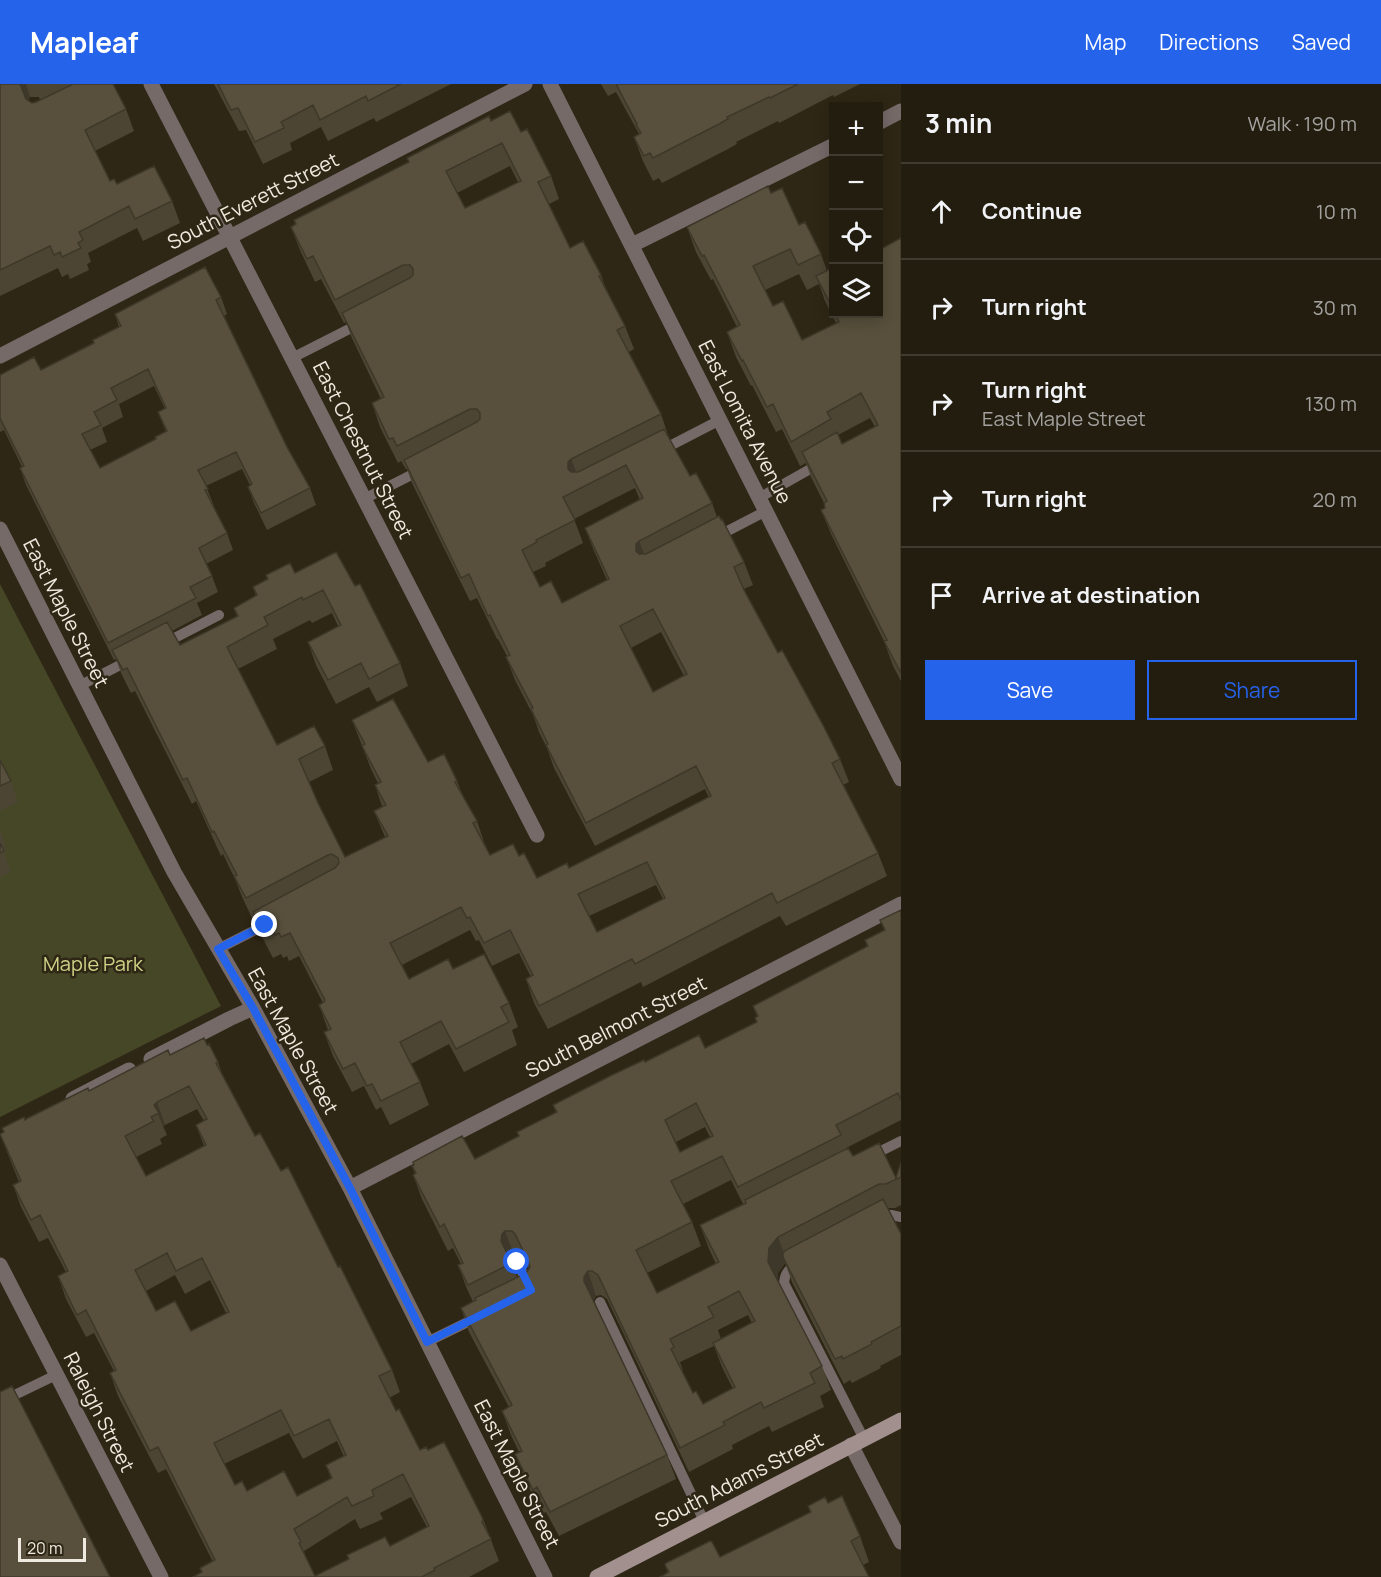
<!DOCTYPE html>
<html lang="en">
<head>
<meta charset="utf-8">
<style>
  :root { --surface:#231d10; --page:#2f2a1e; --text:#f1f3f6; --muted:#a3a29f; --line:#403b30; --accent:#2563eb }
  body { margin:0; font-family:Manrope,sans-serif; background:var(--page); color:var(--text) }
  .controls { position:absolute; right:18px; top:18px; display:grid; overflow:hidden; border-radius:0px; box-shadow:0 3px 15px #0003 }
  .controls button { width:54px; height:54px; display:grid; place-items:center; padding:0; border:0; border-bottom:2px solid var(--line); background:var(--surface); color:var(--text); font:30px sans-serif }
  .scale { position:absolute; left:18px; bottom:15px; width:68px; box-sizing:border-box; padding-left:6px; border:3px solid #efeadf; border-top:0; font-size:16px; line-height:21px; white-space:nowrap; color:#efeadf; -webkit-text-stroke:4px #2f2715; paint-order:stroke }
  .stop { position:absolute; width:18px; height:18px; margin:-14px; border:4px solid #2563eb; border-radius:50%; background:#fff }
  .stop.end { background:#2563eb; border-color:#fff; box-shadow:0 2px 6px #0008 }
  .list { margin:0; padding:0; list-style:none }
  h2 { display:flex; justify-content:space-between; align-items:center; height:78px; margin:0; padding:0 24px; font-size:26px }
  h2 small { font-size:20px; font-weight:400; color:var(--muted) }
  .list li { display:grid; grid-template-columns:39px 1fr auto; gap:18px; align-items:center; box-sizing:border-box; height:96px; padding:0 24px; border-top:2px solid var(--line) }
  .list b { display:block; font-size:22px; white-space:nowrap }
  .list p { margin:0; font-size:20px; white-space:nowrap; color:var(--muted) }
  .list em { font-size:20px; font-style:normal; color:var(--muted) }
  .actions { display:flex; gap:12px; padding:18px 24px }
  .actions a { flex:1; padding:14px 0; border:2px solid var(--accent); border-radius:0px; text-align:center; font-size:21px; color:var(--accent) }
  .actions .main { background:var(--accent); color:#fff }
  .icon { flex:none; width:33px; height:33px; fill:none; stroke:currentColor; stroke-width:2; stroke-linecap:round; stroke-linejoin:round }
  .map { position:relative; flex:none; width:901px; height:1493px; overflow:hidden }
  header { display:flex; align-items:center; gap:36px; box-sizing:border-box; height:84px; padding:0 30px; background:var(--accent); color:#fff }
  header strong { font-size:28px }
  nav { display:flex; gap:33px; margin-inline-start:auto; font-size:21px }
  main { display:flex }
  aside { flex:1; background:var(--surface) }
  .map>svg:first-child { display:block }
  .green { fill:#454726 }
  .lines { fill:none; stroke-linecap:round; stroke-linejoin:round }
  .lane { stroke:#766a69; stroke-width:10 }
  .street { stroke:#766a69; stroke-width:15 }
  .secondary { stroke:#a2908e; stroke-width:15 }
  .wall { fill:#4c4534; fill-rule:evenodd }
  .shaded-wall { fill:#3e382a }
  .building { fill:#58503c; stroke:#3e382a; stroke-width:1.5; fill-rule:evenodd }
  .route { stroke:#2563eb; stroke-width:8 }
  .labels { text-anchor:middle; stroke-width:5; stroke-linejoin:round; paint-order:stroke }
  .street-label { font-size:20px; fill:#efeadf; stroke:#2f2715 }
  .park-label { font-size:20px; fill:#cfd387; stroke:#2f2715 }
</style>
</head>
<body>
<header>
<strong>Mapleaf</strong>
<nav><a>Map</a><a>Directions</a><a>Saved</a></nav>
</header>
<main>
<div class="map">
<svg width="901" height="1493" viewBox="0 0 901 1493">
  <rect width="100%" height="100%" fill="#2f2715"/>
  <path class="green" d="M 0,500 L 221,922 L 0,1033 Z"/>
  <g class="lines">
    <path class="lane" d="M 292,274 L 361,239
      M 662,366 L 720,336
      M 759,414 L 819,380
      M 364,415 L 423,385
      M 716,453 L 766,427
      M 163,560 L 219,531
      M 79,602 L 130,576
      M 218,865 L 271,838
      M 869,1073 L 901,1057
      M 879,1137 L 891,1131 L 901,1133
      M 517,1178 L 529,1202
      M 799,1179 C 789,1185 785,1188 784,1199 L 864,1355
      M 600,1218 L 704,1437
      M 427,1258 L 478,1233
      M 0,1318 L 56,1291"/>
    <path class="street" d="M 151,0 L 537,751
      M 550,0 L 901,695
      M 878,39 L 901,27
      M 632,161 L 834,61
      M 0,272 L 525,0
      M 0,445 L 174,788 L 253,924 L 350,1104 L 545,1493
      M 151,975 L 229,935 L 253,924
      M 73,1015 L 129,986
      M 350,1104 L 901,820
      M 0,1181 L 161,1493
      M 851,1361 L 901,1458"/>
    <path class="secondary" d="M 597,1493 L 901,1336"/>
  </g>
  <path class="wall" d="M 0,0 L 113,0 L 126,25 L 134,47 L 95,67 L 110,97 L 117,100 L 172,117 L 180,139 L 143,157 L 137,144 L 88,169 L 91,178 L 87,180 L 89,186 L 70,195 L 68,190 L 62,193 L 58,184 L 0,212 ZM 30,13 L 39,13 L 40,16 L 32,19 L 28,16 Z
    M 214,0 L 451,0 L 376,38 L 374,34 L 328,57 L 321,43 L 290,59 L 292,66 L 263,80 L 246,46 L 239,47 Z
    M 601,0 L 860,0 L 834,13 L 833,11 L 779,39 L 778,37 L 736,58 L 737,60 L 728,65 L 662,99 L 659,94 L 653,97 L 643,77 L 634,53 L 639,50 L 616,8 L 608,12 Z
    M 491,37 L 521,48 L 551,92 L 559,115 L 549,120 L 570,164 L 601,191 L 605,203 L 625,242 L 634,265 L 629,268 L 661,330 L 669,354 L 690,392 L 712,419 L 717,433 L 744,478 L 753,501 L 744,505 L 778,569 L 840,675 L 849,698 L 843,701 L 878,769 L 887,792 L 786,842 L 780,832 L 643,903 L 641,898 L 548,945 L 534,919 L 526,895 L 531,893 L 519,869 L 492,882 L 479,856 L 476,857 L 470,846 L 402,881 L 409,895 L 453,885 L 509,919 L 518,943 L 512,946 L 517,961 L 464,988 L 449,960 L 411,980 L 420,998 L 429,1021 L 390,1041 L 381,1023 L 376,1026 L 364,1002 L 352,1008 L 333,972 L 324,948 L 328,946 L 319,921 L 323,919 L 299,872 L 289,877 L 287,872 L 283,874 L 281,870 L 273,874 L 261,851 L 256,837 L 254,838 L 243,815 L 235,795 L 223,770 L 221,772 L 196,717 L 192,720 L 135,607 L 131,609 L 121,589 L 116,575 L 114,576 L 26,401 L 20,384 L 22,383 L 4,346 L 0,348 L 0,291 L 41,286 L 94,259 L 119,243 L 115,230 L 221,213 L 227,230 L 224,232 L 287,363 L 310,404 L 316,421 L 267,446 L 254,419 L 248,403 L 250,401 L 242,385 L 206,402 L 214,422 L 213,422 L 227,449 L 233,466 L 206,480 L 212,492 L 218,508 L 197,519 L 202,531 L 172,547 L 180,561 L 237,533 L 234,524 L 256,512 L 253,503 L 267,496 L 266,491 L 295,489 L 355,502 L 400,579 L 408,602 L 377,618 L 369,603 L 336,620 L 316,581 L 308,558 L 338,542 L 332,529 L 312,539 L 310,536 L 273,555 L 277,565 L 238,585 L 277,661 L 325,662 L 333,686 L 309,698 L 318,719 L 345,773 L 385,753 L 374,727 L 382,722 L 375,701 L 378,699 L 371,685 L 352,636 L 428,678 L 457,697 L 463,712 L 477,737 L 485,761 L 490,771 L 519,772 L 537,794 L 569,784 L 709,714 L 705,705 L 595,762 L 554,684 L 547,664 L 539,648 L 533,631 L 515,596 L 506,573 L 507,572 L 498,555 L 497,555 L 477,514 L 470,517 L 412,399 L 407,385 L 406,385 L 401,377 L 398,379 L 380,343 L 372,319 L 381,315 L 351,252 L 346,238 L 344,239 L 321,195 L 315,198 L 300,166 L 291,143 L 295,141 L 294,136 L 409,78 L 407,74 ZM 510,82 L 518,98 L 465,124 L 457,109 ZM 154,302 L 165,325 L 158,328 L 166,348 L 156,356 L 100,384 L 90,366 L 107,358 L 102,344 L 123,333 L 119,320 ZM 635,404 L 640,416 L 585,444 L 594,467 L 607,496 L 562,519 L 540,503 L 533,488 L 546,482 L 545,479 L 583,459 L 574,435 ZM 661,548 L 684,592 L 653,608 L 631,564 ZM 656,801 L 663,815 L 597,848 L 589,832 Z
    M 771,109 L 821,170 L 827,187 L 834,183 L 834,230 L 879,230 L 901,154 L 901,597 L 893,582 L 884,557 L 831,450 L 821,426 L 825,424 L 824,419 L 811,393 L 806,379 L 800,382 L 782,345 L 776,348 L 752,301 L 751,302 L 736,273 L 727,248 L 737,243 L 713,195 L 711,196 L 696,168 L 687,143 ZM 799,190 L 807,206 L 819,200 L 825,217 L 836,239 L 802,256 L 773,222 L 765,206 ZM 870,334 L 875,343 L 842,360 L 838,351 Z
    M 0,676 L 11,697 L 18,718 L 0,727 Z
    M 0,746 L 7,766 L 4,768 L 11,788 L 0,793 Z
    M 901,826 L 901,1036 L 846,1064 L 853,1072 L 896,1094 L 901,1078 L 901,1121 L 895,1124 L 888,1124 L 901,1150 L 901,1271 L 880,1282 L 881,1284 L 852,1299 L 850,1296 L 844,1300 L 792,1198 L 785,1179 L 778,1189 L 777,1195 L 822,1282 L 831,1306 L 820,1312 L 824,1323 L 772,1348 L 769,1342 L 732,1361 L 733,1365 L 689,1388 L 607,1215 L 601,1211 L 596,1212 L 593,1216 L 667,1371 L 676,1395 L 559,1452 L 546,1428 L 542,1430 L 524,1394 L 515,1370 L 519,1368 L 511,1351 L 502,1327 L 509,1323 L 469,1248 L 461,1224 L 473,1218 L 467,1205 L 458,1181 L 461,1180 L 453,1164 L 448,1167 L 422,1115 L 413,1091 L 415,1090 L 412,1082 L 475,1075 L 519,1052 L 517,1048 L 556,1029 L 553,1021 L 645,978 L 705,964 L 757,938 L 755,934 L 757,933 L 753,922 L 867,863 L 865,856 L 884,846 L 880,836 ZM 705,1043 L 710,1053 L 680,1068 L 676,1058 ZM 731,1096 L 743,1120 L 700,1141 L 709,1165 L 716,1180 L 657,1209 L 647,1189 L 701,1162 L 692,1138 L 683,1120 ZM 514,1171 L 521,1171 L 523,1174 L 529,1184 L 526,1189 L 517,1193 L 510,1174 ZM 748,1231 L 752,1239 L 721,1255 L 718,1246 ZM 714,1262 L 722,1283 L 733,1305 L 703,1320 L 693,1309 L 682,1287 L 683,1287 L 680,1278 Z
    M 170,971 L 218,978 L 223,992 L 255,1052 L 281,1087 L 338,1183 L 392,1286 L 400,1308 L 389,1314 L 396,1327 L 420,1366 L 428,1366 L 483,1435 L 499,1477 L 469,1493 L 193,1493 L 202,1489 L 200,1484 L 213,1478 L 166,1385 L 158,1389 L 118,1312 L 110,1289 L 114,1287 L 94,1249 L 86,1253 L 66,1215 L 58,1192 L 66,1188 L 48,1154 L 39,1158 L 21,1123 L 13,1101 L 19,1098 L 9,1073 L 0,1050 L 4,1049 L 2,1044 L 25,1036 ZM 197,1025 L 204,1037 L 196,1041 L 204,1062 L 146,1092 L 136,1073 L 162,1060 L 160,1055 L 167,1051 L 163,1042 ZM 175,1191 L 185,1210 L 210,1196 L 226,1229 L 191,1247 L 156,1227 L 146,1207 ZM 289,1349 L 303,1375 L 337,1357 L 344,1373 L 326,1381 L 331,1395 L 297,1412 L 247,1407 L 235,1401 L 224,1380 ZM 411,1413 L 427,1443 L 390,1462 L 347,1471 L 348,1475 L 315,1492 L 308,1478 L 304,1467 L 355,1435 L 360,1445 L 383,1435 L 380,1429 Z
    M 828,1419 L 860,1452 L 869,1478 L 863,1481 L 668,1489 L 665,1481 L 720,1473 L 810,1429 L 808,1422 Z"/>
  <path class="shaded-wall" d="M 20,0 L 26,0 L 30,13 L 27,19 Z
    M 571,375 L 580,398 L 576,401 L 576,408 L 568,385 L 568,378 Z
    M 639,457 L 648,480 L 636,467 L 636,460 Z
    M 157,1018 L 165,1041 L 163,1042 L 154,1021 Z
    M 505,1147 L 514,1171 L 510,1174 L 510,1181 L 501,1157 L 502,1150 Z
    M 778,1153 L 787,1177 L 783,1173 L 785,1179 L 778,1189 L 777,1202 L 768,1178 L 769,1164 Z
    M 588,1187 L 596,1212 L 593,1217 L 584,1197 L 584,1193 Z"/>
  <path class="building" d="M 0,0 L 20,0 L 26,15 L 32,19 L 36,18 L 73,0 L 113,0 L 126,25 L 85,46 L 110,97 L 114,95 L 117,100 L 154,82 L 172,117 L 135,135 L 129,122 L 79,148 L 83,156 L 78,159 L 81,164 L 62,173 L 60,168 L 54,171 L 50,162 L 0,186 Z
    M 218,0 L 401,0 L 368,17 L 366,12 L 320,36 L 313,21 L 281,38 L 284,44 L 255,58 L 238,24 L 231,26 Z
    M 616,0 L 798,0 L 770,14 L 769,13 L 727,33 L 728,35 L 719,40 L 653,74 L 650,69 L 644,72 L 634,53 L 641,49 L 636,41 L 637,40 Z
    M 510,27 L 521,48 L 527,45 L 551,92 L 538,98 L 570,164 L 583,157 L 601,191 L 599,192 L 625,242 L 617,246 L 661,330 L 571,375 L 568,378 L 568,385 L 571,388 L 578,388 L 664,345 L 690,392 L 696,389 L 712,419 L 639,457 L 636,460 L 636,467 L 639,470 L 646,470 L 719,432 L 721,436 L 722,435 L 744,478 L 734,483 L 744,506 L 778,569 L 782,566 L 824,643 L 840,675 L 832,679 L 878,769 L 777,819 L 772,809 L 635,880 L 632,875 L 539,922 L 526,895 L 533,891 L 510,846 L 484,859 L 470,833 L 467,834 L 461,823 L 390,859 L 409,895 L 448,875 L 453,885 L 484,870 L 509,919 L 501,923 L 509,938 L 456,965 L 441,937 L 400,958 L 420,998 L 381,1017 L 372,1000 L 367,1002 L 355,979 L 343,985 L 324,948 L 331,945 L 319,921 L 324,918 L 325,916 L 290,849 L 281,853 L 279,849 L 275,851 L 273,847 L 264,851 L 253,828 L 335,784 L 339,779 L 338,774 L 332,770 L 328,771 L 246,814 L 234,792 L 237,791 L 214,747 L 212,748 L 187,694 L 183,696 L 127,584 L 123,586 L 112,566 L 167,538 L 180,561 L 238,532 L 234,524 L 257,511 L 253,503 L 268,495 L 266,491 L 290,479 L 295,489 L 336,468 L 355,502 L 360,500 L 400,579 L 369,595 L 361,579 L 328,596 L 308,558 L 341,541 L 323,506 L 303,516 L 302,513 L 264,533 L 268,541 L 227,563 L 277,661 L 314,642 L 325,662 L 299,675 L 318,719 L 345,773 L 388,752 L 374,727 L 386,721 L 375,701 L 381,698 L 362,662 L 365,660 L 352,636 L 393,615 L 428,678 L 444,670 L 457,697 L 455,698 L 477,737 L 473,739 L 490,771 L 513,760 L 519,772 L 524,769 L 537,794 L 567,779 L 569,784 L 711,712 L 696,682 L 586,739 L 546,661 L 548,660 L 531,625 L 533,624 L 506,573 L 510,571 L 490,531 L 488,532 L 469,490 L 461,494 L 404,376 L 477,338 L 480,335 L 480,329 L 477,325 L 470,325 L 397,362 L 393,354 L 389,355 L 372,319 L 384,313 L 342,229 L 410,194 L 413,191 L 413,185 L 410,181 L 403,181 L 335,216 L 313,172 L 307,175 L 291,143 L 296,140 L 294,136 L 409,78 L 407,74 L 489,32 L 491,37 ZM 502,59 L 521,97 L 465,124 L 446,87 ZM 626,381 L 643,414 L 585,444 L 609,495 L 562,519 L 551,497 L 540,503 L 522,466 L 537,458 L 536,456 L 575,436 L 563,413 ZM 653,525 L 687,590 L 653,608 L 620,542 ZM 647,778 L 665,814 L 597,848 L 578,810 Z
    M 768,102 L 771,109 L 782,104 L 799,141 L 805,138 L 821,170 L 798,181 L 790,165 L 753,182 L 773,222 L 783,217 L 802,256 L 839,238 L 835,230 L 879,230 L 879,166 L 901,154 L 901,589 L 884,557 L 887,556 L 821,426 L 825,424 L 824,419 L 827,417 L 802,368 L 837,348 L 842,360 L 878,341 L 861,309 L 827,328 L 831,335 L 791,358 L 773,320 L 767,323 L 743,276 L 742,277 L 727,248 L 740,241 L 704,171 L 702,172 L 687,143 Z
    M 205,183 L 221,213 L 216,216 L 287,363 L 310,404 L 261,429 L 248,403 L 252,400 L 236,368 L 198,386 L 208,405 L 205,406 L 227,449 L 199,464 L 212,492 L 190,503 L 196,514 L 108,559 L 20,384 L 24,382 L 0,334 L 0,291 L 34,273 L 41,286 L 94,259 L 93,256 L 121,242 L 115,230 ZM 148,285 L 166,324 L 158,328 L 167,347 L 155,353 L 156,355 L 100,384 L 82,350 L 101,341 L 94,328 L 117,316 L 111,304 Z
    M 834,183 L 834,227 L 816,192 Z
    M 0,676 L 11,697 L 0,702 Z
    M 0,759 L 4,767 L 0,769 Z
    M 901,826 L 901,1016 L 898,1009 L 836,1041 L 841,1051 L 738,1103 L 722,1072 L 671,1097 L 692,1138 L 636,1166 L 657,1209 L 719,1178 L 700,1141 L 746,1119 L 745,1116 L 848,1064 L 853,1072 L 879,1059 L 896,1094 L 901,1078 L 901,1093 L 886,1100 L 879,1100 L 778,1153 L 769,1164 L 768,1178 L 822,1282 L 810,1289 L 815,1299 L 764,1324 L 761,1318 L 723,1338 L 725,1341 L 680,1364 L 598,1191 L 592,1187 L 588,1187 L 584,1193 L 584,1197 L 667,1371 L 550,1428 L 537,1403 L 533,1406 L 515,1370 L 522,1367 L 502,1327 L 512,1321 L 461,1224 L 476,1216 L 475,1214 L 526,1189 L 530,1183 L 529,1179 L 515,1150 L 512,1147 L 505,1147 L 502,1150 L 501,1157 L 512,1179 L 468,1201 L 458,1181 L 463,1179 L 444,1140 L 440,1143 L 413,1091 L 416,1089 L 412,1082 L 414,1081 L 413,1078 L 462,1052 L 475,1075 L 519,1052 L 517,1048 L 557,1028 L 553,1021 L 612,991 L 644,976 L 645,978 L 699,951 L 705,964 L 757,938 L 755,934 L 758,932 L 753,922 L 868,862 L 865,856 L 885,846 L 880,836 ZM 696,1019 L 713,1052 L 680,1068 L 665,1036 ZM 739,1207 L 755,1237 L 713,1259 L 735,1303 L 703,1320 L 696,1307 L 693,1309 L 671,1265 L 674,1263 L 670,1255 L 714,1233 L 708,1223 Z
    M 204,954 L 207,961 L 209,960 L 218,978 L 216,979 L 255,1052 L 260,1049 L 281,1087 L 288,1083 L 338,1183 L 340,1182 L 392,1286 L 379,1292 L 396,1327 L 399,1325 L 420,1366 L 426,1363 L 428,1366 L 444,1358 L 483,1435 L 482,1438 L 491,1455 L 434,1484 L 435,1486 L 422,1493 L 193,1493 L 202,1488 L 200,1484 L 215,1476 L 158,1363 L 150,1367 L 110,1289 L 116,1286 L 86,1226 L 77,1231 L 58,1192 L 68,1187 L 40,1131 L 31,1136 L 13,1101 L 21,1097 L 0,1050 L 4,1048 L 2,1044 L 24,1033 L 25,1036 L 28,1034 L 88,1004 L 89,1007 L 168,966 L 170,971 ZM 189,1002 L 207,1035 L 196,1041 L 206,1061 L 146,1092 L 125,1052 L 154,1037 L 151,1033 L 159,1029 L 154,1021 L 157,1018 ZM 167,1169 L 176,1187 L 202,1174 L 229,1228 L 191,1247 L 175,1217 L 156,1227 L 135,1186 ZM 281,1326 L 294,1352 L 329,1335 L 346,1371 L 326,1381 L 332,1394 L 297,1412 L 284,1387 L 247,1407 L 242,1397 L 235,1401 L 214,1359 ZM 403,1390 L 429,1442 L 390,1462 L 385,1453 L 347,1471 L 349,1475 L 315,1492 L 299,1459 L 301,1458 L 294,1445 L 347,1413 L 352,1422 L 374,1412 L 372,1406 Z
    M 883,1115 L 901,1150 L 901,1242 L 871,1258 L 872,1260 L 843,1275 L 842,1272 L 835,1275 L 783,1173 L 783,1169 L 786,1166 Z
    M 12,1302 L 110,1493 L 0,1493 L 0,1308 Z
    M 842,1412 L 860,1452 L 851,1457 L 869,1493 L 660,1493 L 669,1488 L 665,1481 L 666,1479 L 710,1457 L 712,1458 L 720,1473 L 811,1428 L 808,1422 L 825,1413 L 828,1419 Z"/>
  <g class="lines">
    <path class="route" d="M 265,841 L 218,865 L 253,924 L 350,1104 L 427,1258 L 531,1206 L 517,1178"/>
  </g>
  <g class="labels">
    <g class="street-label">
      <text transform="translate(253 117) rotate(-27)" y="7">South Everett Street</text>
      <text transform="translate(745 338) rotate(63)" y="7">East Lomita Avenue</text>
      <text transform="translate(363 366) rotate(63)" y="7">East Chestnut Street</text>
      <text transform="translate(66 529) rotate(63)" y="7">East Maple Street</text>
      <text transform="translate(616 943) rotate(-27)" y="7">South Belmont Street</text>
      <text transform="translate(293 957) rotate(61)" y="7">East Maple Street</text>
      <text transform="translate(99 1328) rotate(63)" y="7">Raleigh Street</text>
      <text transform="translate(517 1390) rotate(63)" y="7">East Maple Street</text>
      <text transform="translate(739 1396) rotate(-27)" y="7">South Adams Street</text>
    </g>
    <g class="park-label">
      <text x="93" y="887">Maple Park</text>
    </g>
  </g>
</svg>
<div class="controls">
<button>+</button>
<button>−</button>
<button><svg class="icon" aria-label="locate" viewBox="0 0 24 24"><circle cx="12" cy="12" r="6"/><path d="M12 2v4M12 18v4M2 12h4M18 12h4"/></svg></button>
<button><svg class="icon" aria-label="layers" viewBox="0 0 24 24"><path d="M12 4l9 5-9 5-9-5zM3 14l9 5 9-5"/></svg></button>
</div>
<div class="scale">20 m</div>
<div class="stop" style="left:517px;top:1178px"></div>
<div class="stop end" style="left:265px;top:841px"></div>
</div>
<aside>
<h2>3 min<small>Walk · 190 m</small></h2>
<ul class="list">
<li><svg class="icon" aria-label="ahead" viewBox="0 0 24 24"><path d="M12 20V5M6 11l6-6 6 6"/></svg><div><b>Continue</b></div><em>10 m</em></li>
<li><svg class="icon" aria-label="right" viewBox="0 0 24 24"><path d="M7 20v-9h11M14 6l5 5-5 5"/></svg><div><b>Turn right</b></div><em>30 m</em></li>
<li><svg class="icon" aria-label="right" viewBox="0 0 24 24"><path d="M7 20v-9h11M14 6l5 5-5 5"/></svg><div><b>Turn right</b><p>East Maple Street</p></div><em>130 m</em></li>
<li><svg class="icon" aria-label="right" viewBox="0 0 24 24"><path d="M7 20v-9h11M14 6l5 5-5 5"/></svg><div><b>Turn right</b></div><em>20 m</em></li>
<li><svg class="icon" aria-label="arrive" viewBox="0 0 24 24"><path d="M6 21V4h12l-3 4 3 4H6"/></svg><div><b>Arrive at destination</b></div></li>
</ul>
<div class="actions"><a class="main">Save</a><a>Share</a></div>
</aside>
</main>
</body>
</html>
